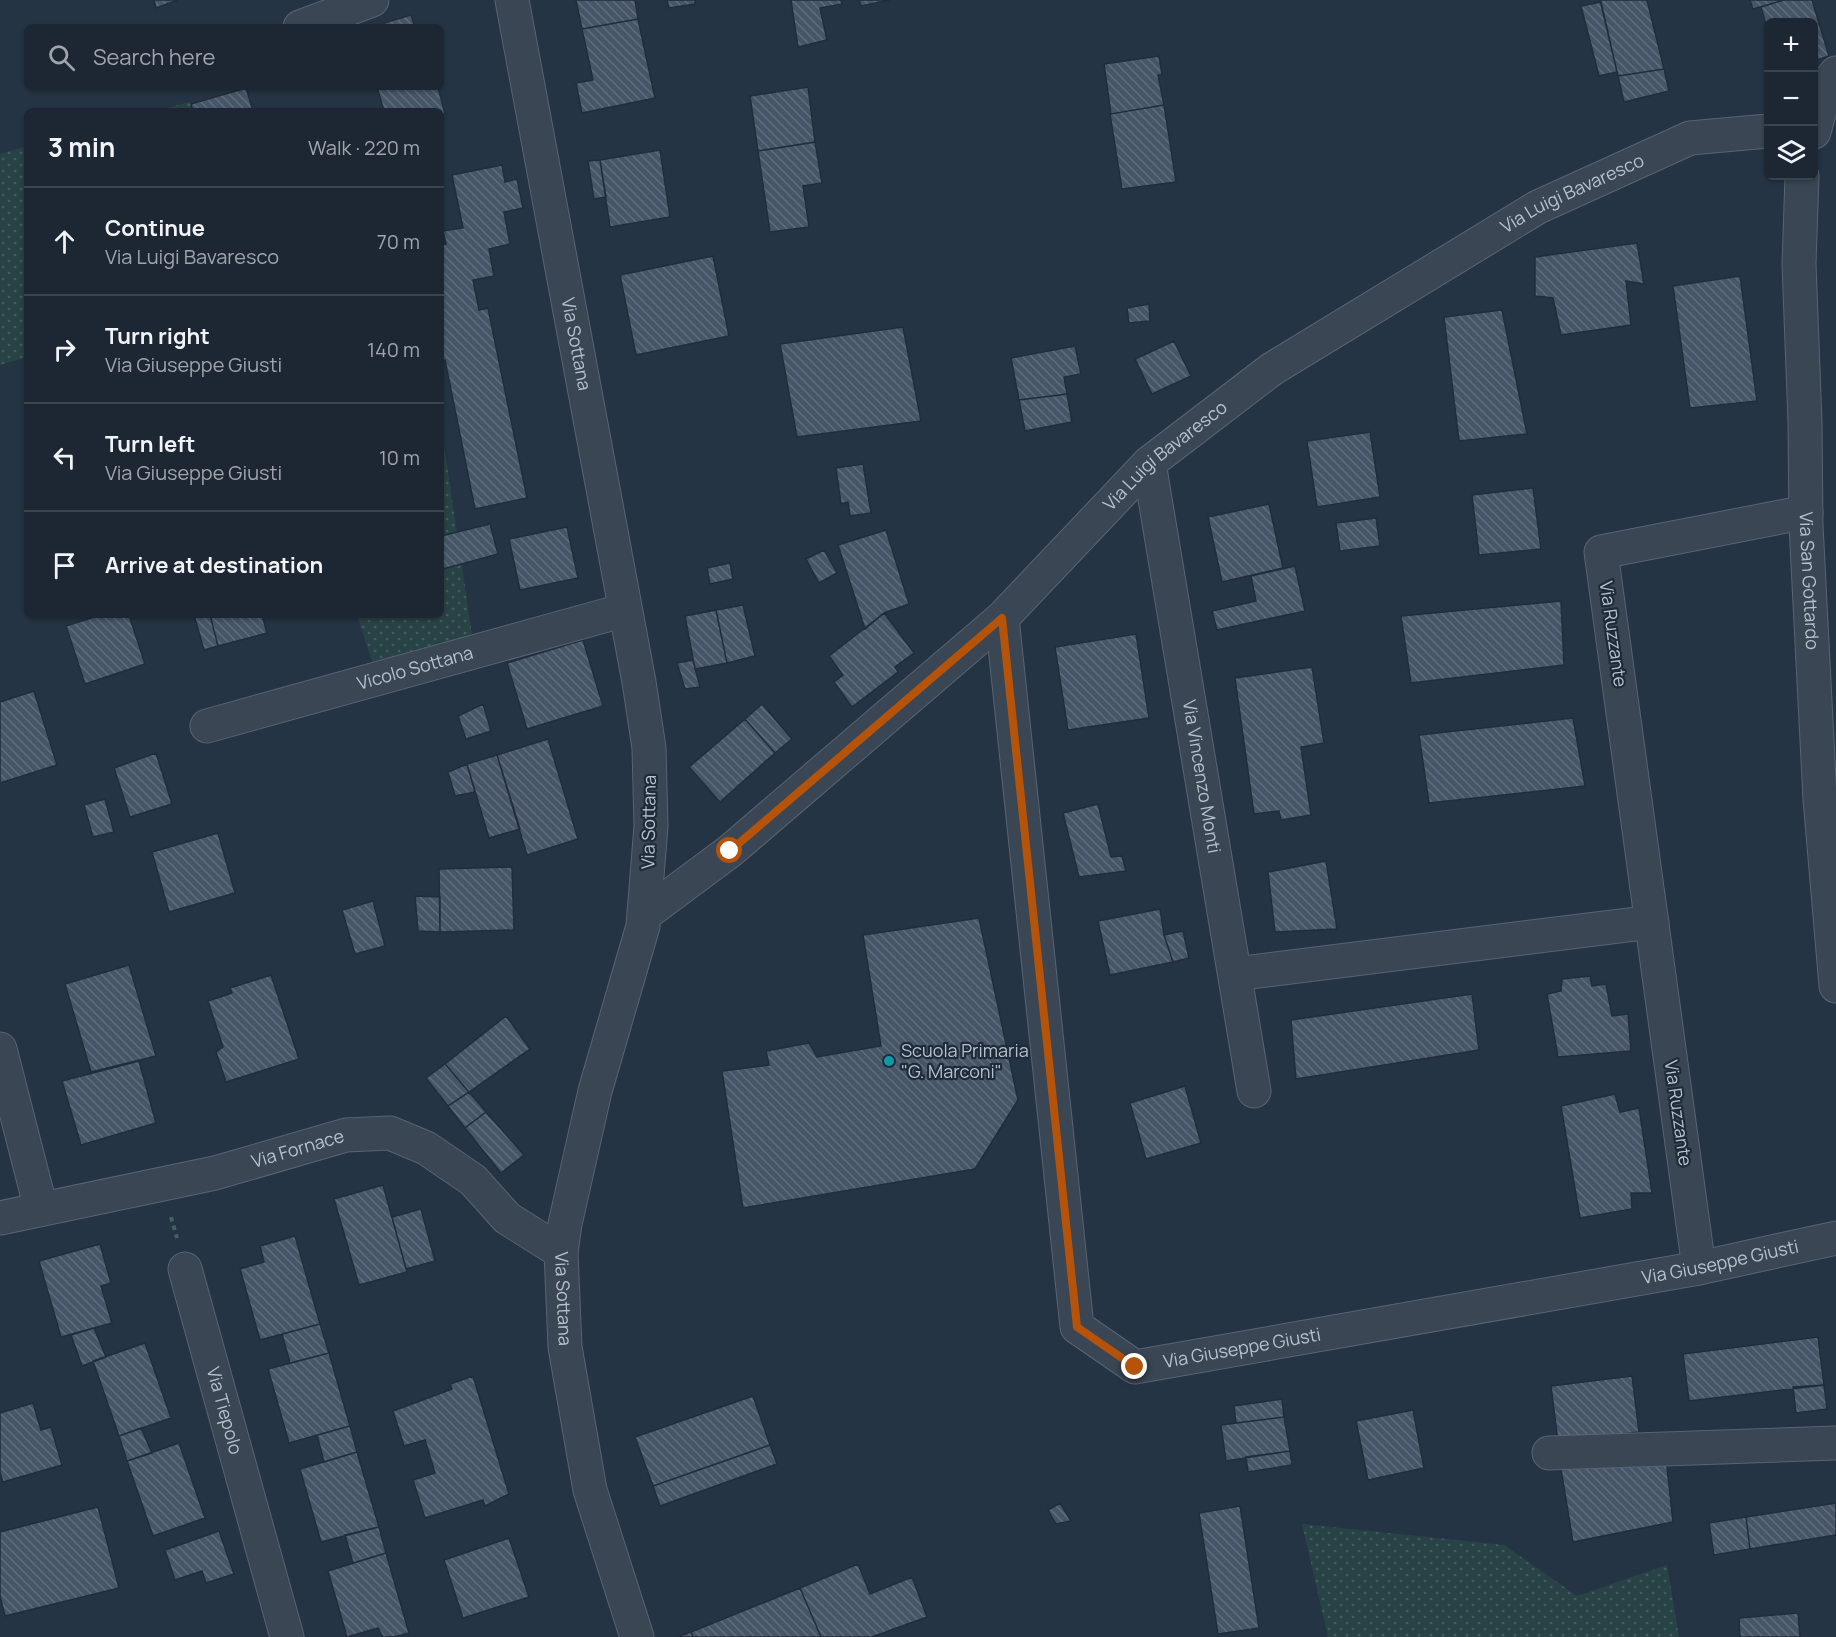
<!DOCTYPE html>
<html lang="en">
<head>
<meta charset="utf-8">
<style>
  :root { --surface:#1c2733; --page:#29333f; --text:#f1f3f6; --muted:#a0a5ac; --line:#3a444e }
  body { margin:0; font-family:Manrope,sans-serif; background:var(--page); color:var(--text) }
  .controls { position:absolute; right:18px; top:18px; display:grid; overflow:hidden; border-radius:9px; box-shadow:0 2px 4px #0004 }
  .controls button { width:54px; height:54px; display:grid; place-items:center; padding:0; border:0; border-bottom:2px solid var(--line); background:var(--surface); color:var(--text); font:30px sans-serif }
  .stop { position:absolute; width:18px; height:18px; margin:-14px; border:4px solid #b45309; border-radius:50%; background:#fff }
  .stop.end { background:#b45309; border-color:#fff; box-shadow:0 2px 6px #0008 }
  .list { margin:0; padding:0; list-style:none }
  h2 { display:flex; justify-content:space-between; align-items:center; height:78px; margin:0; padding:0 24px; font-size:26px }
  h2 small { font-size:20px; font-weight:400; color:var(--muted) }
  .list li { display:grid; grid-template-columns:39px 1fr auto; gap:18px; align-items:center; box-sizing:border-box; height:108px; padding:0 24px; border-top:2px solid var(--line) }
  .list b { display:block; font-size:22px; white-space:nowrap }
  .list p { margin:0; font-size:20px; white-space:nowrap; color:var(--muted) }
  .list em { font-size:20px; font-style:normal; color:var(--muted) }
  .icon { flex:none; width:33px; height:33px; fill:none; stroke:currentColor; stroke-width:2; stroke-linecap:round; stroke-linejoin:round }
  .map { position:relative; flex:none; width:1836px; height:1637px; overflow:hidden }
  .search { position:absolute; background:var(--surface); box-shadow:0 2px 4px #0004; left:24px; top:24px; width:420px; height:66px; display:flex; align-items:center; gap:15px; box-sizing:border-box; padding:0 21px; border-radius:9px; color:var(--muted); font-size:22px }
  .panel { position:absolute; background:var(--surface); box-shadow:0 2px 4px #0004; left:24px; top:108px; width:420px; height:510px; border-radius:9px }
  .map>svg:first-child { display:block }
  .grass { fill:url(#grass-dots) }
  .building { fill:url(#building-back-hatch); stroke:#212d3b; stroke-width:1.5 }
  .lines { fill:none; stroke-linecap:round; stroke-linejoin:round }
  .minor-casing { stroke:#586471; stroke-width:35 }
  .path { stroke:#466061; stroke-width:4; stroke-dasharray:4.5 4.5; stroke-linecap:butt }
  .minor { stroke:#3a4654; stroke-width:33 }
  .route { stroke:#b45309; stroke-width:8 }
  .culture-dot { fill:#0f9aa8; stroke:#1f2b39; stroke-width:2 }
  .labels { text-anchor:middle; stroke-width:4.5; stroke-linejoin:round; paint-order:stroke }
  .street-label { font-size:18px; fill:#b7c1cd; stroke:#1f2b39 }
  .poi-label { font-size:18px; fill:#b7c1cd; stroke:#1f2b39; text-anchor:start }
</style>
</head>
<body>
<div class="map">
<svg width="1836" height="1637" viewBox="0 0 1836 1637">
  <defs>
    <pattern id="grass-dots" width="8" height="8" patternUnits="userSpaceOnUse" patternTransform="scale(1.5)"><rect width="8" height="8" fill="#284345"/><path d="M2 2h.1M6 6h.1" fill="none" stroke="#455c5f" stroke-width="1.8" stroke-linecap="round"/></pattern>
    <pattern id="building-back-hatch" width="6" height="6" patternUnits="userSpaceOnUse" patternTransform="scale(1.5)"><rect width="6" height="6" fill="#465668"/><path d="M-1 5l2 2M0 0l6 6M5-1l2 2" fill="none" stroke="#5e6c7c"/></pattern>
  </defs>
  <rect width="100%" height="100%" fill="#253444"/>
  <path class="grass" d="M 190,102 L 194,111 L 156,111 Z
    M 27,146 L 27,357 L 0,365 L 0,154 Z
    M 441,425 L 475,655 L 373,664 L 357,615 L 441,615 Z
    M 1302,1524 L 1504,1545 L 1577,1596 L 1667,1565 L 1679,1637 L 1328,1637 Z"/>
  <path class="building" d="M 154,0 L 178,0 L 156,8 Z
    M 576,0 L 635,0 L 638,19 L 582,29 Z
    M 667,0 L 695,0 L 695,4 L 669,8 Z
    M 791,0 L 841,0 L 842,4 L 820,8 L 827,40 L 798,47 Z
    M 859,0 L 890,0 L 861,6 Z
    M 1600,0 L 1647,0 L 1664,69 L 1618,76 Z
    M 1750,0 L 1784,0 L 1753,9 Z
    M 1784,0 L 1812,0 L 1829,56 L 1814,61 L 1814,22 L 1768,22 L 1768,31 L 1761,7 Z
    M 1601,2 L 1617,72 L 1599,76 L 1581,6 Z
    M 411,15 L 415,27 L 385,27 L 384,23 Z
    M 638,19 L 655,98 L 582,113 L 576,83 L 593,80 L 582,29 Z
    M 1159,56 L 1162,75 L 1158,75 L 1164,105 L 1111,114 L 1104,64 Z
    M 1664,69 L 1669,91 L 1624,102 L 1618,76 Z
    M 377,87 L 438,87 L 445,114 L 441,115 L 441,111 L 384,111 Z
    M 808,87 L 815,142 L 758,151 L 750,96 Z
    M 246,88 L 253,111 L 193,111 L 191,104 Z
    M 1164,105 L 1176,182 L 1122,189 L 1110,114 Z
    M 815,142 L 822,183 L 803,186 L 809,227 L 770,232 L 758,151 Z
    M 660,150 L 670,217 L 610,227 L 600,160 Z
    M 600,160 L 606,197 L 594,199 L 588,161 Z
    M 502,165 L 505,182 L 517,179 L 523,208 L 504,212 L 510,244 L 489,249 L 494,276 L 473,280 L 479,310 L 488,308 L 527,498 L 475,509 L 445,360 L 441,361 L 441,245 L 446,244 L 443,231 L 463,228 L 452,175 Z
    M 1637,243 L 1644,284 L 1626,281 L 1631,325 L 1561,335 L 1553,298 L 1535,296 L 1535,257 Z
    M 713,256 L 729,336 L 636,355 L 620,275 Z
    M 1740,276 L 1757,401 L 1690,408 L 1673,286 Z
    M 1149,304 L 1150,321 L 1129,323 L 1127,308 Z
    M 1502,310 L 1527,434 L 1459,441 L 1444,317 Z
    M 903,327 L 921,421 L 797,437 L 780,344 Z
    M 1174,341 L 1191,376 L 1152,394 L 1135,359 Z
    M 1075,346 L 1081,374 L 1064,377 L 1067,394 L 1019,400 L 1011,358 Z
    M 1067,394 L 1072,422 L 1025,431 L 1019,400 Z
    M 1370,432 L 1380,497 L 1317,507 L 1307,441 Z
    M 863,464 L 871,513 L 850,516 L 848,502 L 841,504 L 836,468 Z
    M 1533,488 L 1541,549 L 1479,555 L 1472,495 Z
    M 1269,504 L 1283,568 L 1222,582 L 1208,517 Z
    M 1376,518 L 1380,546 L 1340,551 L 1336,523 Z
    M 490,524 L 498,554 L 443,569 L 441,536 Z
    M 567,527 L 578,578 L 520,590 L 509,539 Z
    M 886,530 L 909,604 L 884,613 L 865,629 L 838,545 Z
    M 824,550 L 837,573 L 819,583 L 806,559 Z
    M 730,563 L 733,579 L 710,584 L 707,568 Z
    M 1295,566 L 1305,611 L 1217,630 L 1212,611 L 1256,601 L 1251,576 Z
    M 1561,601 L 1564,665 L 1411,683 L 1401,616 Z
    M 743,605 L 755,656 L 727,663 L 716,610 Z
    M 716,610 L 727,663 L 695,669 L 685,616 Z
    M 884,613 L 914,653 L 895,667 L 898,672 L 852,707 L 834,682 L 843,675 L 829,656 Z
    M 100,615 L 129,615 L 145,664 L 85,684 L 66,626 Z
    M 194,615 L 210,615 L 218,646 L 204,650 Z
    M 210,615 L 262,615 L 267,633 L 218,646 Z
    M 1136,634 L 1149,718 L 1068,730 L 1055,647 Z
    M 583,640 L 603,706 L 527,729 L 507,663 Z
    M 693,660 L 700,687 L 685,689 L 677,663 Z
    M 1312,667 L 1324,743 L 1301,747 L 1311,815 L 1281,820 L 1279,811 L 1254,814 L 1235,678 Z
    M 34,691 L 57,765 L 0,783 L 0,702 Z
    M 483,704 L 491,731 L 466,739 L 458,716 Z
    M 762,704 L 792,739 L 775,753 L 745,719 Z
    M 1573,718 L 1585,786 L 1429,803 L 1419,735 Z
    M 745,719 L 775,753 L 720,802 L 689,767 Z
    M 548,739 L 578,839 L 527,855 L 497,755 Z
    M 156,753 L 172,804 L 130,817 L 114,768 Z
    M 497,755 L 520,829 L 489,838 L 467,764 Z
    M 467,764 L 475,792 L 455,796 L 448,772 Z
    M 105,799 L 114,832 L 93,837 L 84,805 Z
    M 1098,804 L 1111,857 L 1122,856 L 1126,871 L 1079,877 L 1063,813 Z
    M 218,833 L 235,893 L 169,912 L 152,852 Z
    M 1326,861 L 1337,929 L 1275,932 L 1268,872 Z
    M 512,867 L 514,930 L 440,932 L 439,869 Z
    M 415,896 L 440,897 L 440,932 L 418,931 Z
    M 373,901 L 385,946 L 355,954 L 342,910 Z
    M 1160,909 L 1164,935 L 1173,962 L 1110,975 L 1098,921 Z
    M 979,918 L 1018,1100 L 975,1169 L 743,1208 L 722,1071 L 769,1065 L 766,1051 L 809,1043 L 817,1057 L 881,1046 L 863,935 Z
    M 1183,931 L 1189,958 L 1173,962 L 1164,935 Z
    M 129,965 L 156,1056 L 91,1072 L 65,984 Z
    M 271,975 L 299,1059 L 226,1082 L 216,1052 L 223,1047 L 208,1001 L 232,993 L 230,988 Z
    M 1590,976 L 1592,986 L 1606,984 L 1612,1016 L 1628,1014 L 1631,1051 L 1558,1057 L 1547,994 L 1561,991 L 1562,979 Z
    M 1472,994 L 1479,1050 L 1296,1079 L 1291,1020 Z
    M 506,1016 L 530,1049 L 469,1092 L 445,1064 Z
    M 139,1061 L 156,1123 L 81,1145 L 62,1081 Z
    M 445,1064 L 469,1092 L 448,1106 L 426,1078 Z
    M 1185,1086 L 1201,1143 L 1146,1159 L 1130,1103 Z
    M 469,1092 L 486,1112 L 465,1128 L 448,1106 Z
    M 1615,1094 L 1620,1112 L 1639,1108 L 1652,1193 L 1631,1193 L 1632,1209 L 1580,1218 L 1561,1106 Z
    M 486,1112 L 524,1155 L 501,1173 L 465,1128 Z
    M 383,1185 L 407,1272 L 359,1285 L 334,1199 Z
    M 421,1209 L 435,1261 L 406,1269 L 392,1217 Z
    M 295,1236 L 320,1324 L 260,1340 L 240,1269 L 264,1262 L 260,1246 Z
    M 100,1244 L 111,1283 L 101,1286 L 112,1323 L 61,1337 L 39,1261 Z
    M 320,1324 L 329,1353 L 290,1363 L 282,1334 Z
    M 94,1328 L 106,1357 L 82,1366 L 71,1335 Z
    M 1818,1337 L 1824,1385 L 1689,1401 L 1683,1354 Z
    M 145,1343 L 171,1418 L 119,1436 L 93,1361 Z
    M 329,1353 L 350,1426 L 289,1443 L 268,1369 Z
    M 473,1376 L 509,1494 L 485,1506 L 483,1500 L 425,1518 L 413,1480 L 435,1473 L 425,1440 L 404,1446 L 393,1411 L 452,1389 L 450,1384 Z
    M 1632,1376 L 1639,1432 L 1558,1442 L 1551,1386 Z
    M 1824,1385 L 1827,1409 L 1796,1413 L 1793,1387 Z
    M 753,1396 L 770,1445 L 653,1486 L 635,1437 Z
    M 1282,1399 L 1284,1417 L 1236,1423 L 1234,1406 Z
    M 33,1403 L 41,1430 L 51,1427 L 62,1465 L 3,1482 L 0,1473 L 0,1413 Z
    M 1413,1410 L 1424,1468 L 1368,1480 L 1356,1421 Z
    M 1284,1417 L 1290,1451 L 1226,1461 L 1221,1425 Z
    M 350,1426 L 357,1452 L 324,1462 L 317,1435 Z
    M 141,1428 L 152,1453 L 127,1461 L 119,1436 Z
    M 179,1443 L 205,1518 L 153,1536 L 127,1461 Z
    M 770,1445 L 777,1464 L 660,1506 L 653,1486 Z
    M 1290,1451 L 1292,1465 L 1248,1472 L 1246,1457 Z
    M 357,1452 L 379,1527 L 321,1542 L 300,1469 Z
    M 1666,1458 L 1673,1522 L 1573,1542 L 1561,1469 Z
    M 1060,1503 L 1071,1521 L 1056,1524 L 1048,1510 Z
    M 1836,1503 L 1836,1535 L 1750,1549 L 1746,1517 Z
    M 1240,1506 L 1259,1628 L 1218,1634 L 1199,1513 Z
    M 98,1507 L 119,1588 L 5,1616 L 0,1596 L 0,1532 Z
    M 1746,1517 L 1750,1549 L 1714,1555 L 1709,1523 Z
    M 379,1527 L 386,1553 L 353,1563 L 345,1535 Z
    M 219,1531 L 234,1574 L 206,1583 L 202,1571 L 175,1580 L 165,1550 Z
    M 509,1538 L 529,1597 L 463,1618 L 444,1560 Z
    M 386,1553 L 409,1633 L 394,1637 L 383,1637 L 378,1628 L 347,1637 L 328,1571 Z
    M 858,1564 L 870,1594 L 912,1577 L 927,1617 L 872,1637 L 821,1637 L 800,1588 Z
    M 800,1588 L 821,1637 L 693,1637 L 691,1632 Z
    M 1798,1613 L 1800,1637 L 1740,1637 L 1739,1618 Z
    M 691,1632 L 693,1637 L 677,1637 Z"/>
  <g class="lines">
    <defs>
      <g id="minor">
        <path id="s1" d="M 512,0 L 639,682 L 649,748 L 651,826 L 643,926 L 595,1091 L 565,1224 L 561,1252 L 565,1347 L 590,1490 L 637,1637"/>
        <path d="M 300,27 L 372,0"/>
        <path d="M 1814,132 L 1827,84 L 1836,73"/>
        <path id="s2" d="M 1802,176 L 1799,264 L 1805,422 L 1806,525 L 1820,799 L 1836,986"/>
        <path id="s3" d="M 1149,463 L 1254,1091"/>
        <path id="s4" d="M 1002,618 L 1077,1327 L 1135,1367 L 1699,1268 L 1836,1238"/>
        <path id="s5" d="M 207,726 L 625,610"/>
        <path id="s6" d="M 644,915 L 730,851 L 1002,618 L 1149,463 L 1272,369 L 1538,207 L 1690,138 L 1768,131"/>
        <path d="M 1235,974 L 1652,922"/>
        <path d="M 0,1049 L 41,1209"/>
        <path id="s7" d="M 0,1218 L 215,1173 L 346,1135 L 390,1133 L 426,1148 L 473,1180 L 507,1218 L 561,1252"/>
        <path d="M 1699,1268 L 1601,552 L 1806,512"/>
        <path id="s8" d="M 185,1269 L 287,1637"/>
        <path d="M 1549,1453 L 1836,1443"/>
      </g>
    </defs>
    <use href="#minor" class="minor-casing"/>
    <path class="path" d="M 171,1217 L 177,1238"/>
    <use href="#minor" class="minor"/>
  </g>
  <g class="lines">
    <path class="route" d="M 730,851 L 1002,618 L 1077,1327 L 1135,1367"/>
  </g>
  <circle class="culture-dot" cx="889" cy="1061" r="6"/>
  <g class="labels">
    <g class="street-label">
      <text dy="6" stroke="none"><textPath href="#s6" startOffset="1182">Via Luigi Bavaresco</textPath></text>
      <text dy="6" stroke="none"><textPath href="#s1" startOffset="350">Via Sottana</textPath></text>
      <text dy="6" stroke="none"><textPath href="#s6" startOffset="696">Via Luigi Bavaresco</textPath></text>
      <text dy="6" stroke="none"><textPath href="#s2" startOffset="405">Via San Gottardo</textPath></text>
      <text transform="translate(1613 634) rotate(82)" y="6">Via Ruzzante</text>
      <text dy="6" stroke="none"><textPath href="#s5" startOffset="216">Vicolo Sottana</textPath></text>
      <text dy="6" stroke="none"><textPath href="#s3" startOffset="318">Via Vincenzo Monti</textPath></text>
      <text transform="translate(649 822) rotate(-89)" y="6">Via Sottana</text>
      <text transform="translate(1678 1113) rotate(82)" y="6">Via Ruzzante</text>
      <text dy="6" stroke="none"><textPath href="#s7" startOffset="306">Via Fornace</textPath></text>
      <text dy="6" stroke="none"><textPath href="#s4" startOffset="1378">Via Giuseppe Giusti</textPath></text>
      <text dy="6" stroke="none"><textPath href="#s1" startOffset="1322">Via Sottana</textPath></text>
      <text dy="6" stroke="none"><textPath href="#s4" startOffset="892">Via Giuseppe Giusti</textPath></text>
      <text dy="6" stroke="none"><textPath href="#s8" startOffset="147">Via Tiepolo</textPath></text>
    </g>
    <g class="poi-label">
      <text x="901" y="1057">Scuola Primaria<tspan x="901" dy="21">"G. Marconi"</tspan></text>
    </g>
  </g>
</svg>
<div class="controls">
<button>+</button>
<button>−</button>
<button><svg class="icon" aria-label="layers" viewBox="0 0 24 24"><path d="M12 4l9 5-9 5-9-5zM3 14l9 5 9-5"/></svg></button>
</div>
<div class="stop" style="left:730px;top:851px"></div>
<div class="stop end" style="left:1135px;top:1367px"></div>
<div class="search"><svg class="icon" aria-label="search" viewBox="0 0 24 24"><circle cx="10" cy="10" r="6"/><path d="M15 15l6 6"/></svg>Search here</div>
<section class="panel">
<h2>3 min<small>Walk · 220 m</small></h2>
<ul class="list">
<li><svg class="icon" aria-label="ahead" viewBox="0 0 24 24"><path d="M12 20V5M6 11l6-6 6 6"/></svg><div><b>Continue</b><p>Via Luigi Bavaresco</p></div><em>70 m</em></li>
<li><svg class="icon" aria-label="right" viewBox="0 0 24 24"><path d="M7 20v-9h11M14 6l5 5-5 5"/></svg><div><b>Turn right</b><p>Via Giuseppe Giusti</p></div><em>140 m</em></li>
<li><svg class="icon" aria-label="left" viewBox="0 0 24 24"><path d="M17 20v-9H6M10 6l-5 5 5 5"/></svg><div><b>Turn left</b><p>Via Giuseppe Giusti</p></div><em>10 m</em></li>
<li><svg class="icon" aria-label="arrive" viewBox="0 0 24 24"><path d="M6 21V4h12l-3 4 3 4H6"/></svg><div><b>Arrive at destination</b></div></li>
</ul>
</section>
</div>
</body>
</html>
